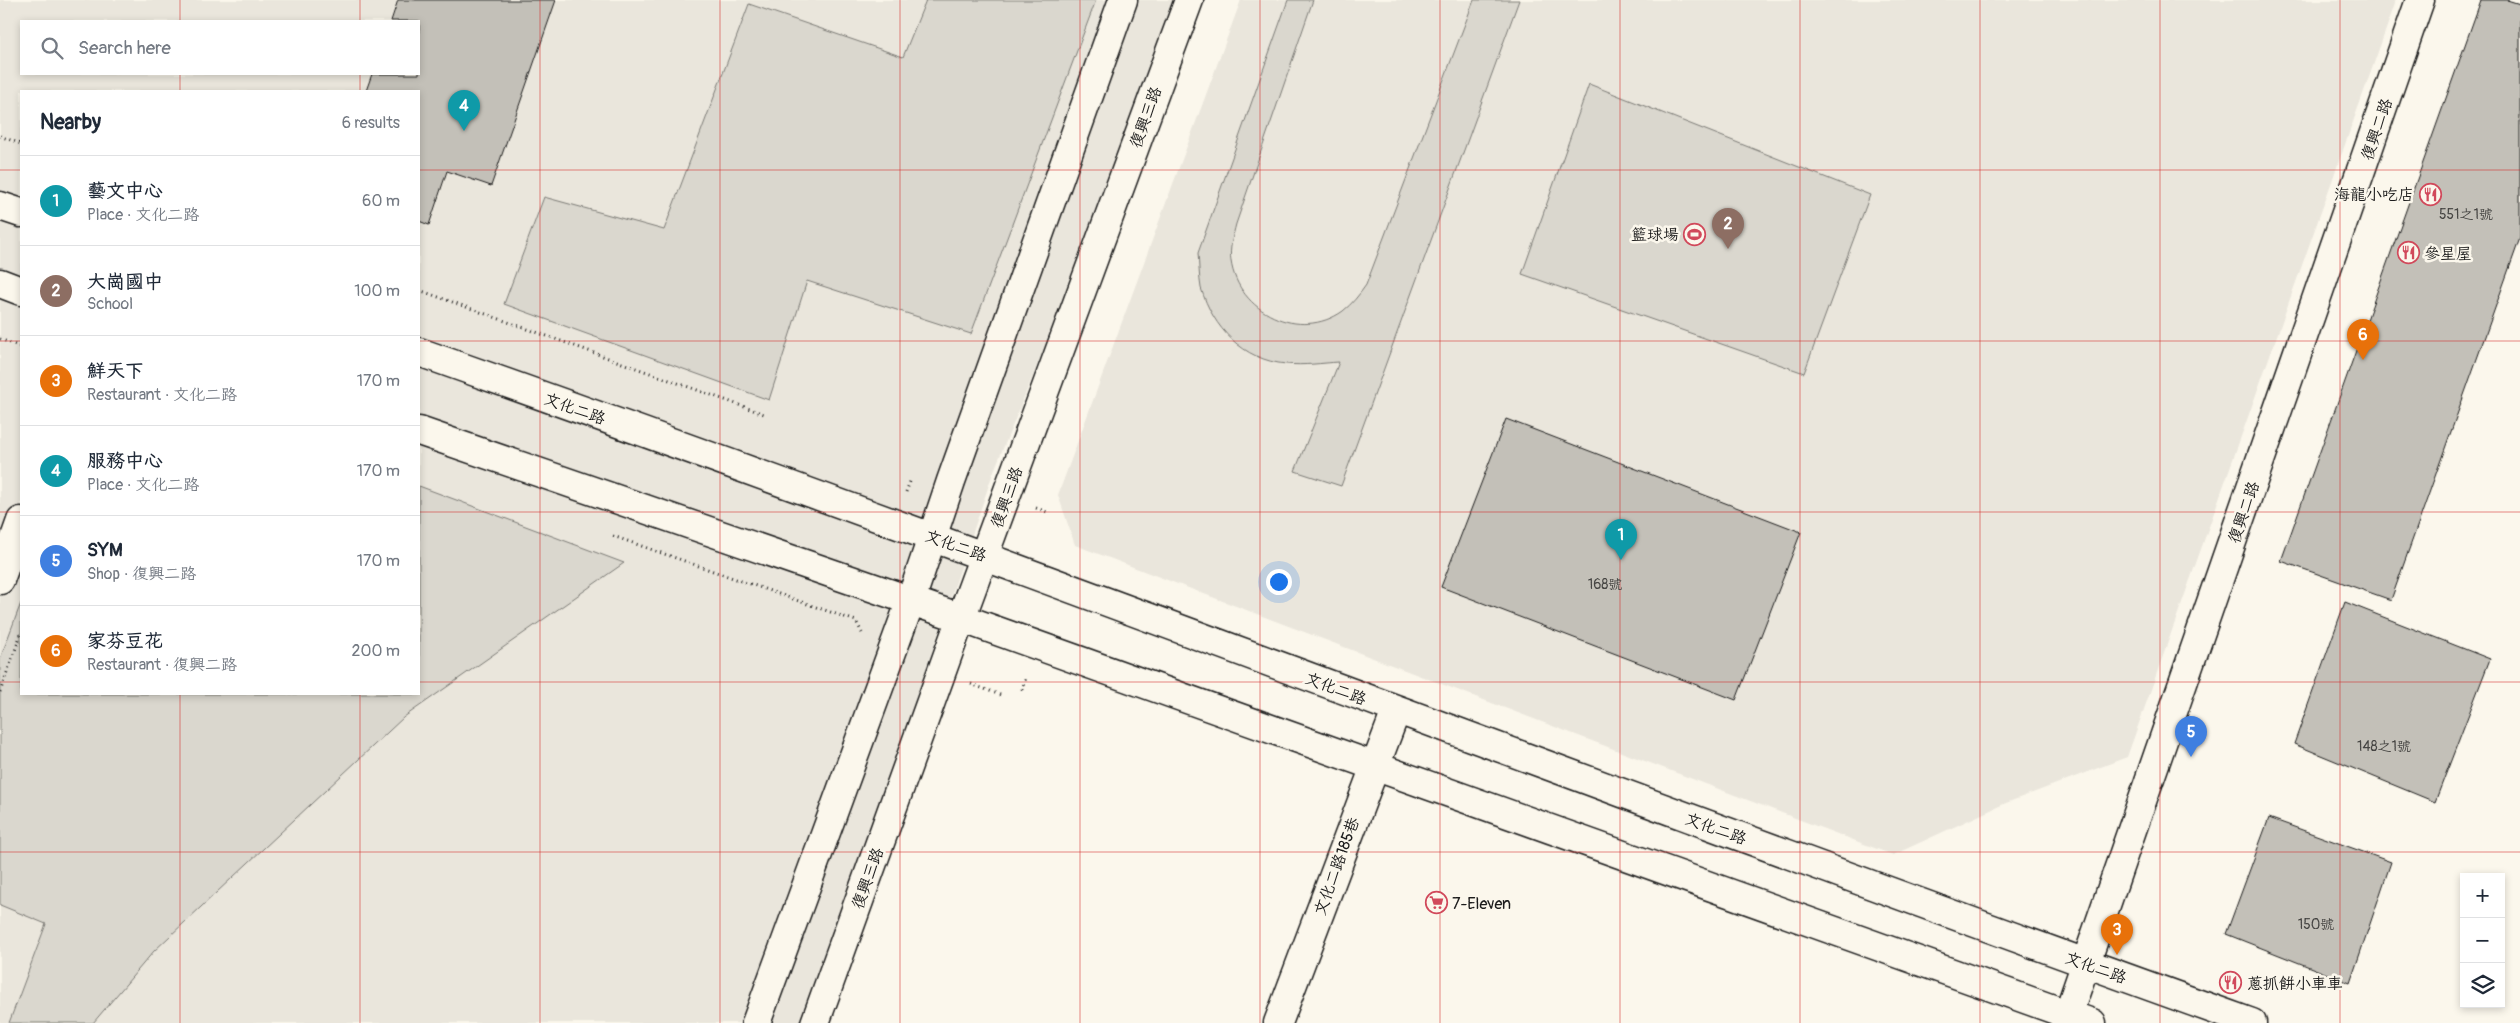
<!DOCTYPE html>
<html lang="en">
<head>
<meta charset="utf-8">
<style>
  :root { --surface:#fff; --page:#f2f2f3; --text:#1f2937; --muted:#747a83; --line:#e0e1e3; --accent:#1a73e8 }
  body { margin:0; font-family:Pangolin,"LXGW WenKai TC",sans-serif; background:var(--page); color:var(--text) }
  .controls { position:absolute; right:15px; bottom:15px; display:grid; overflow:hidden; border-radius:0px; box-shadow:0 2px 8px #0003 }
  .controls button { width:45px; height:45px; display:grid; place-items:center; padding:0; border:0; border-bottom:1px solid var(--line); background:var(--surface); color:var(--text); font:25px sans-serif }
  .you { position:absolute; left:1278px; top:581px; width:18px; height:18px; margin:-12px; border:4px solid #fff; border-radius:50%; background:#1a73e8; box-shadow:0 0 0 8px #1a73e833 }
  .badge { display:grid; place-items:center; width:32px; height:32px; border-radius:50%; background:var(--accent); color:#fff; font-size:16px; font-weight:700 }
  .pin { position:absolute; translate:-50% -41px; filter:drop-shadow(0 1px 2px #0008) }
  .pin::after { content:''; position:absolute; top:26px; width:18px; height:15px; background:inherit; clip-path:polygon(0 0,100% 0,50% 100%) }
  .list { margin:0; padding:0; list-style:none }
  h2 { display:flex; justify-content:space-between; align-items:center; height:65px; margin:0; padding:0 20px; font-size:21px }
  h2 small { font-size:16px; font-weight:400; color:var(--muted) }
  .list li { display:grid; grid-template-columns:32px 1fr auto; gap:15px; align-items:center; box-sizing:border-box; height:90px; padding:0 20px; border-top:1px solid var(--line) }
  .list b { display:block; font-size:19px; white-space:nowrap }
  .list p { margin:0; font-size:16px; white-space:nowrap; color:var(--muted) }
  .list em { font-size:16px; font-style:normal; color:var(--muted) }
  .icon { flex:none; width:28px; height:28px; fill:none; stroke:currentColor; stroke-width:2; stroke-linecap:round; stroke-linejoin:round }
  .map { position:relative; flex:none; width:2520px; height:1023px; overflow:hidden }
  .search { position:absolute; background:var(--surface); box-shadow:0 2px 8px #0003; left:20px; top:20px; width:400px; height:55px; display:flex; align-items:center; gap:12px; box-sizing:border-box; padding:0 18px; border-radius:0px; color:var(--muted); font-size:19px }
  .panel { position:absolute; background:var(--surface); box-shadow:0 2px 8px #0003; left:20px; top:90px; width:400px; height:605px; border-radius:0px }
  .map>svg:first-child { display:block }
  .built { fill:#eae6dc; fill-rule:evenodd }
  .green { fill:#dad7ce; stroke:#7b7a75 }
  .building { fill:#c3c0b8; stroke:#1c1c1c }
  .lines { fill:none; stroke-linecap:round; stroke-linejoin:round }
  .minor-casing { stroke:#1c1c1c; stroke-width:31 }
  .path { stroke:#1c1c1c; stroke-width:3; stroke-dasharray:1 4; stroke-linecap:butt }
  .minor { stroke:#fbf7ec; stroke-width:28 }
  .grid { fill:none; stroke:#d62828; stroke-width:1; stroke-opacity:0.55 }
  .labels { text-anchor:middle; stroke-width:5; stroke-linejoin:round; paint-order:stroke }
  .number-label { font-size:14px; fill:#464543 }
  .street-label { font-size:16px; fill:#1c1c1c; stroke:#fbf7ec }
  .poi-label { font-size:16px; fill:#1c1c1c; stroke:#fbf7ec; text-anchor:start }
</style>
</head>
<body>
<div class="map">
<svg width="2520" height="1023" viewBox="0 0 2520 1023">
  <rect width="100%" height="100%" fill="#fbf7ec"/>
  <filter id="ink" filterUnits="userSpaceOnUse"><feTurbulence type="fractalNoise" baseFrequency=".02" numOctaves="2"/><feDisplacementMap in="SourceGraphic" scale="10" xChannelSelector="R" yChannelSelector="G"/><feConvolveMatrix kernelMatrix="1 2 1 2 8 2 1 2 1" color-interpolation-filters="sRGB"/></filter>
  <g filter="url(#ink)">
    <path class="built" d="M 0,0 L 1188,0 L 993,473 L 806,1023 L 0,1023 ZM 21,21 L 419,21 L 419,74 L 21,74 ZM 21,91 L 419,91 L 419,694 L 21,694 Z
      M 1241,0 L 2394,0 L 2395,4 L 2127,757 L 2006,803 L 1893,855 L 1075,545 L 1058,495 Z"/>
    <path class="green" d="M 926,0 L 1096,0 L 971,334 L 807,281 L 769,400 L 504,304 L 544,197 L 664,230 L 749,4 L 903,57 Z
      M 1288,0 L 1313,0 L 1236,224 C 1233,236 1229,249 1231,261 C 1238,312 1300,342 1343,311 C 1352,304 1359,295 1366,285 L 1474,0 L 1519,0 L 1341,486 L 1295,471 L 1339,362 C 1322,363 1304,366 1286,364 C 1243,360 1213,328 1201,288 C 1199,277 1199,264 1198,253 Z
      M 1589,84 L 1870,195 L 1804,373 L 1522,274 Z
      M 419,486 L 624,563 L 404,717 L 154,951 L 93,1023 L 9,1023 L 46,924 L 0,905 L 0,659 L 21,603 L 21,694 L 419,694 Z"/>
    <path class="building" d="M 398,0 L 556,0 L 491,186 L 447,171 L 429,225 L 419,221 L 419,91 L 366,91 L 372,74 L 419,74 L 419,21 L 391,21 Z
      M 2481,0 L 2507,0 L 2520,4 L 2520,238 L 2391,600 L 2281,561 Z
      M 1506,419 L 1801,532 L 1736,700 L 1441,587 Z
      M 2345,602 L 2490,659 L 2435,802 L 2294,744 Z
      M 2269,818 L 2391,862 L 2350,983 L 2226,934 Z"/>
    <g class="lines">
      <defs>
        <path id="minor" d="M 0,206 L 21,213
          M 0,283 L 21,291
          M 419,352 C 1033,569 1639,804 2252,1023
          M 419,431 L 961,618 L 2092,1023
          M 0,580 L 21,521
          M 756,1023 L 911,600 L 951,481 L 1123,0
          M 815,1023 L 961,618 L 1189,0
          M 1278,1023 L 1396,711
          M 2065,1023 L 2420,0"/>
      </defs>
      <use href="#minor" class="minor-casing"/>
      <path class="path" d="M 0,136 L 21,144
        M 419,290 L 764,414
        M 0,339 L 21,347
        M 906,492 L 911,479
        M 1036,508 L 1050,513
        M 613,536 L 856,621 L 862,633
        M 971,684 L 1003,696
        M 1022,690 L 1026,677
        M 0,692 L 21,634"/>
      <use href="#minor" class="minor"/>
    </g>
  </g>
  <path class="grid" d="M 180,0 L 180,21M 360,0 L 360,21M 540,0 L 540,1023M 720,0 L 720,1023M 900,0 L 900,1023M 1080,0 L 1080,1023M 1260,0 L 1260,1023M 1440,0 L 1440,1023M 1620,0 L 1620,1023M 1800,0 L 1800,1023M 1980,0 L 1980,1023M 2160,0 L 2160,1023M 2340,0 L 2340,1023M 180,74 L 180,91M 360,74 L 360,91M 0,170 L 21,170M 419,170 L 2520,170M 0,341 L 21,341M 419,341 L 2520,341M 0,512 L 21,512M 419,512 L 2520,512M 0,682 L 21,682M 419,682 L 2520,682M 180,694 L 180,1023M 360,694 L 360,1023M 0,852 L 2520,852"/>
  <defs>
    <symbol id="restaurant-ring" viewBox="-11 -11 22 22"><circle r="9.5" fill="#fbf7ec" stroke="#d1495b" stroke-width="1.5"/><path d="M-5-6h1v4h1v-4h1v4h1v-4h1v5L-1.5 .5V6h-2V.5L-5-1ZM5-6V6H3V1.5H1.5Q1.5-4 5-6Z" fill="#d1495b"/></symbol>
    <symbol id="stadium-ring" viewBox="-11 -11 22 22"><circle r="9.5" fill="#fbf7ec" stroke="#d1495b" stroke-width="1.5"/><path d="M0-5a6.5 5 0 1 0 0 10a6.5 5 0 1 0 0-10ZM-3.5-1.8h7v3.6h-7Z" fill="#d1495b"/></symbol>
    <symbol id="supermarket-ring" viewBox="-11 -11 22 22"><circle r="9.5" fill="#fbf7ec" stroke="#d1495b" stroke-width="1.5"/><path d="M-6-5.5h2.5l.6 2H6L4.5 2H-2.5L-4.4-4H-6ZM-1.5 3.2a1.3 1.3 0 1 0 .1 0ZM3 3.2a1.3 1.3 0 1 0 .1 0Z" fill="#d1495b"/></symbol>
  </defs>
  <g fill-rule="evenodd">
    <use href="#restaurant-ring" x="2418" y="182" width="25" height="25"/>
    <use href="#stadium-ring" x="1682" y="222" width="25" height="25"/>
    <use href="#restaurant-ring" x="2396" y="240" width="25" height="25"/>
    <use href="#supermarket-ring" x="1424" y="890" width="25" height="25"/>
    <use href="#restaurant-ring" x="2218" y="970" width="25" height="25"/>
  </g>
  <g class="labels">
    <g class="number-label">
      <text x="2466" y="219">551之1號</text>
      <text x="1605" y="589">168號</text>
      <text x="2384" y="751">148之1號</text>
      <text x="2316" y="929">150號</text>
    </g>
    <g class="street-label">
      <text transform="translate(1145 117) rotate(-70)" y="6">復興三路</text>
      <text transform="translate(2376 129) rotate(-71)" y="6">復興二路</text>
      <text transform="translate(575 408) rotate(20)" y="6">文化二路</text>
      <text transform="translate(1006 497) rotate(-70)" y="6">復興三路</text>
      <text transform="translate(2243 512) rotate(-71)" y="6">復興二路</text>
      <text transform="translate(956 545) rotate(20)" y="6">文化二路</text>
      <text transform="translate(1336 688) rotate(21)" y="6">文化二路</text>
      <text transform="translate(1716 828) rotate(20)" y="6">文化二路</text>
      <text transform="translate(1336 866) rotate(-70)" y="6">文化二路185巷</text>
      <text transform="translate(867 878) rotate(-70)" y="6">復興三路</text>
      <text transform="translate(2096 967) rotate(20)" y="6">文化二路</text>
    </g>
    <g class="poi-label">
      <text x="2414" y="200" text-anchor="end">海龍小吃店</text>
      <text x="1679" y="240" text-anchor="end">籃球場</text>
      <text x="2424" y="259">參星屋</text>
      <text x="1452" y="909">7-Eleven</text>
      <text x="2247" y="989">蔥抓餅小車車</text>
    </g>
  </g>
</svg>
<div class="controls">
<button>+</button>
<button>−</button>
<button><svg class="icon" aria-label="layers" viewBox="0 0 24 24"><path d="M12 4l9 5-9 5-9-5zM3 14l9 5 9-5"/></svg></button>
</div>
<div class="you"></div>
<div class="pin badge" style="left:1621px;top:560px;background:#0f9aa8">1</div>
<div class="pin badge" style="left:1728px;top:249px;background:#8d6e63">2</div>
<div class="pin badge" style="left:2117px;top:955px;background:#e8710a">3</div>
<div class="pin badge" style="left:464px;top:131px;background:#0f9aa8">4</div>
<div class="pin badge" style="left:2191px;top:757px;background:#3f7fe0">5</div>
<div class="pin badge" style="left:2363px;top:360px;background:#e8710a">6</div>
<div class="search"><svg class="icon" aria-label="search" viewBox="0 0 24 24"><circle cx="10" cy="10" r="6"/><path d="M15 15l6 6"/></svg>Search here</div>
<section class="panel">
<h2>Nearby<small>6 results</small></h2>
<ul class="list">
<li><span class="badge" style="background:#0f9aa8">1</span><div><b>藝文中心</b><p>Place · 文化二路</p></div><em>60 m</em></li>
<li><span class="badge" style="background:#8d6e63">2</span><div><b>大崗國中</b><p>School</p></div><em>100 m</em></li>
<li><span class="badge" style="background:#e8710a">3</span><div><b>鮮天下</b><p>Restaurant · 文化二路</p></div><em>170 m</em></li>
<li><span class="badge" style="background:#0f9aa8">4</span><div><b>服務中心</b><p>Place · 文化二路</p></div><em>170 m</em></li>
<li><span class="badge" style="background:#3f7fe0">5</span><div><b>SYM</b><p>Shop · 復興二路</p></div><em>170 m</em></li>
<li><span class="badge" style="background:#e8710a">6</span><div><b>家芬豆花</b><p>Restaurant · 復興二路</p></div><em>200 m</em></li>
</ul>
</section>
</div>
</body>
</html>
